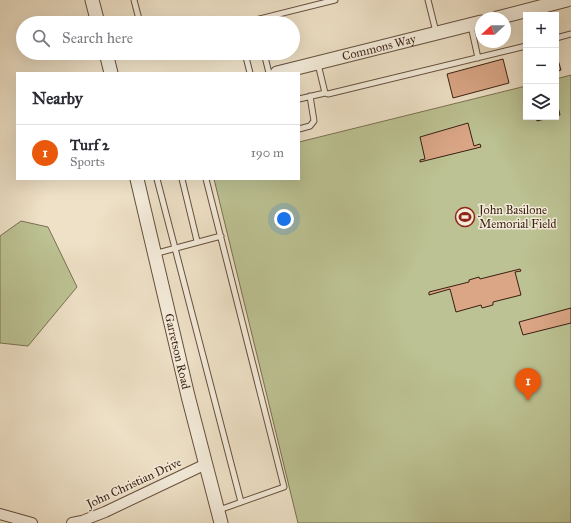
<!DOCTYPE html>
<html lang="en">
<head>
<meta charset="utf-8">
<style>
  :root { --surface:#fff; --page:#f7f7f7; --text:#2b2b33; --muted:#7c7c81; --line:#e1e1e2; --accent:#ea580c }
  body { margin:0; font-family:"IM FELL Great Primer",serif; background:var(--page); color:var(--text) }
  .controls { position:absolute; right:12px; top:12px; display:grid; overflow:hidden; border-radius:0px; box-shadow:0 4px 16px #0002 }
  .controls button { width:36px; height:36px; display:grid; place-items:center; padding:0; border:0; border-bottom:1px solid var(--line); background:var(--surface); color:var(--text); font:20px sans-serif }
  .compass { position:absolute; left:475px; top:12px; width:36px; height:36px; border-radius:50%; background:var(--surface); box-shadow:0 4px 16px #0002; rotate:249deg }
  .you { position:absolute; left:284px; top:219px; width:14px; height:14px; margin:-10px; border:3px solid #fff; border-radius:50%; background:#1a73e8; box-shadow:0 0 0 6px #1a73e833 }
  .badge { display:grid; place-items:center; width:26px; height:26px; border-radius:50%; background:var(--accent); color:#fff; font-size:13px; font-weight:700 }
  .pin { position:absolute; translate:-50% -33px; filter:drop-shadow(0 1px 2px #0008) }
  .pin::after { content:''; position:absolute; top:21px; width:14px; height:12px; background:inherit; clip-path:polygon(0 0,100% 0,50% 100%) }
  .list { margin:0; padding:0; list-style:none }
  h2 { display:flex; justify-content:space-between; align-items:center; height:52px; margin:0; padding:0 16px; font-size:17px }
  h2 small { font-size:13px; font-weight:400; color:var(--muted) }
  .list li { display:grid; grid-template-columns:26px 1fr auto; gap:12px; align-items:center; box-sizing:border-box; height:56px; padding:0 16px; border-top:1px solid var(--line) }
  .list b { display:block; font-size:15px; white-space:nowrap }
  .list p { margin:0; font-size:13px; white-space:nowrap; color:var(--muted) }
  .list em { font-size:13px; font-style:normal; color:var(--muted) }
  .icon { flex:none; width:22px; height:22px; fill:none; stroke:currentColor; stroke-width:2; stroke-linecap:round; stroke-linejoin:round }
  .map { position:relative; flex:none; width:571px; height:523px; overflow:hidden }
  .search { position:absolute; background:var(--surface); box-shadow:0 4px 16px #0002; left:16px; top:16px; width:284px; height:44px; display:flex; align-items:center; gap:10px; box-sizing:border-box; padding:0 14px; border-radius:22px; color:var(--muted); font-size:15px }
  .panel { position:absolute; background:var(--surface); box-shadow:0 4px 16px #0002; left:16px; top:72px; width:284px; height:108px; border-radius:0px }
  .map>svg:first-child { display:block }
  .green { fill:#bcc293; stroke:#7a7052 }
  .building { fill:#daa686; stroke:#391f10 }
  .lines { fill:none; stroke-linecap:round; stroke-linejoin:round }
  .service-casing { stroke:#66503e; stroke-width:7 }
  .minor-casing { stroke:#66503e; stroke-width:12 }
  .tertiary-casing { stroke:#66503e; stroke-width:15 }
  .service { stroke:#f4ecdb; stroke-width:5 }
  .minor { stroke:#f4ecdb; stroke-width:10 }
  .tertiary { stroke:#f4ecdb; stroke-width:13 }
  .labels { text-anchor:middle; stroke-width:3; stroke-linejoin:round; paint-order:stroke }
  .street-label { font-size:12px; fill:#391f10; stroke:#f4ecdb }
  .poi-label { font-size:12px; fill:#391f10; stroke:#f4ecdb; text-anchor:start }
</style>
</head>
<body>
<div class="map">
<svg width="571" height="523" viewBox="0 0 571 523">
  <rect width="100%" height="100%" fill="#eee1c7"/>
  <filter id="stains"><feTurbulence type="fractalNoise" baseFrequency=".005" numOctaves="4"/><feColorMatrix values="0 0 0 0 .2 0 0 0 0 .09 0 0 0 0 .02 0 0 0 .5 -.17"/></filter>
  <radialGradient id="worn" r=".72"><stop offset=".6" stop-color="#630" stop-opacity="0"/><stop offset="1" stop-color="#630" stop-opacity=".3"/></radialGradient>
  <path class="green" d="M 571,75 L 571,523 L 298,523 L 214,179 L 299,179 L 299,142 L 526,86 L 526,117 L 556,117 L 556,79 Z
    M 21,221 L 48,227 L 77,287 L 28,346 L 0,343 L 0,236 Z"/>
  <path class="building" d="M 556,53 L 561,70 L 556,72 Z
    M 503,59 L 509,83 L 453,98 L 447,74 Z
    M 556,98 L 560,115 L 556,116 Z
    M 536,117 L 552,117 L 537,121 Z
    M 468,123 L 474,146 L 480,144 L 481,147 L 420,162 L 420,160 L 425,159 L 420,137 Z
    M 520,269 L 521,271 L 515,272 L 521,295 L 493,302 L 493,305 L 482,308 L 481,305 L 456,312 L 450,289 L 429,295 L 429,292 L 469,282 L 469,280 L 479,277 L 480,279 Z
    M 571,308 L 571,323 L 523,335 L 519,322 Z"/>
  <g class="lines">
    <defs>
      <path id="service" d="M 134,0 L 140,23
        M 428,0 L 436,32
        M 243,23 L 335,0
        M 471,26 L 478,58
        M 556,38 L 571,34
        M 245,53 L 250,73
        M 264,53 L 269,73
        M 318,64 L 325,93 L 328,94 L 526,46
        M 299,99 L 325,93
        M 299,129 L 310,126 L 314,121 L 310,96
        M 157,179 L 241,502
        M 182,179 L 197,241
        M 206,179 L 284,487 L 219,510
        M 154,254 L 221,236"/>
      <path id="minor" d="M 0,514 L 32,523
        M 72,523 L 82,521 L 105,512 L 206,464"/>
      <g id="tertiary">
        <path d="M 92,0 L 98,23"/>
        <path d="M 497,18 L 567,0"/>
        <path d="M 106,53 L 111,73"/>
        <path id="s1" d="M 277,73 L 481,22"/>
        <path id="s2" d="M 137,179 L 188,396 L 221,523"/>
      </g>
    </defs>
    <use href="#service" class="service-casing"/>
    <use href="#minor" class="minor-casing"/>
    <use href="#tertiary" class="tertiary-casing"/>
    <use href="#service" class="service"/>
    <use href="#minor" class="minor"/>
    <use href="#tertiary" class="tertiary"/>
  </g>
  <defs>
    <symbol id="stadium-ring" viewBox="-11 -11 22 22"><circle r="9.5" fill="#f4ecdb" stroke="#8f2418" stroke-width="1.5"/><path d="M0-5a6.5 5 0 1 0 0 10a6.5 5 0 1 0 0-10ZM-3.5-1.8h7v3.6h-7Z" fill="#8f2418"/></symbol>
  </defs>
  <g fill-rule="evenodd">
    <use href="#stadium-ring" x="454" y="206" width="22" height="22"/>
  </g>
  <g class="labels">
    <g class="street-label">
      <text dy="4" stroke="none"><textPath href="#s1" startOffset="105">Commons Way</textPath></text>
      <text dy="4" stroke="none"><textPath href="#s2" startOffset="177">Garretson Road</textPath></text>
      <text transform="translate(134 483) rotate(-25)" y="4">John Christian Drive</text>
    </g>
    <g class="poi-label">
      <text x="479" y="214">John Basilone<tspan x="479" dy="14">Memorial Field</tspan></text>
    </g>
  </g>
  <rect width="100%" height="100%" filter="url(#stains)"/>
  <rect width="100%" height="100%" fill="url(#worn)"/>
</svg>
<div class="controls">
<button>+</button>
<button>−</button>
<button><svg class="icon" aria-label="layers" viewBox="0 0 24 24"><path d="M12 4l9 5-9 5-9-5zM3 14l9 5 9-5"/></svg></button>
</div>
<svg class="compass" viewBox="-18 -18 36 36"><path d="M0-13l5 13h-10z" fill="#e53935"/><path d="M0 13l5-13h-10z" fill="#7c7c81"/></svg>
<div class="you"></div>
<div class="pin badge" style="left:528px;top:401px">1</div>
<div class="search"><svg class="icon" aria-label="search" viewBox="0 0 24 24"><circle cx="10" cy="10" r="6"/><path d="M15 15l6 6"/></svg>Search here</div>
<section class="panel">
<h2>Nearby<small></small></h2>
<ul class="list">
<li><span class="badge">1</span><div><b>Turf 2</b><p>Sports</p></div><em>190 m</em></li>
</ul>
</section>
</div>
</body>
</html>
